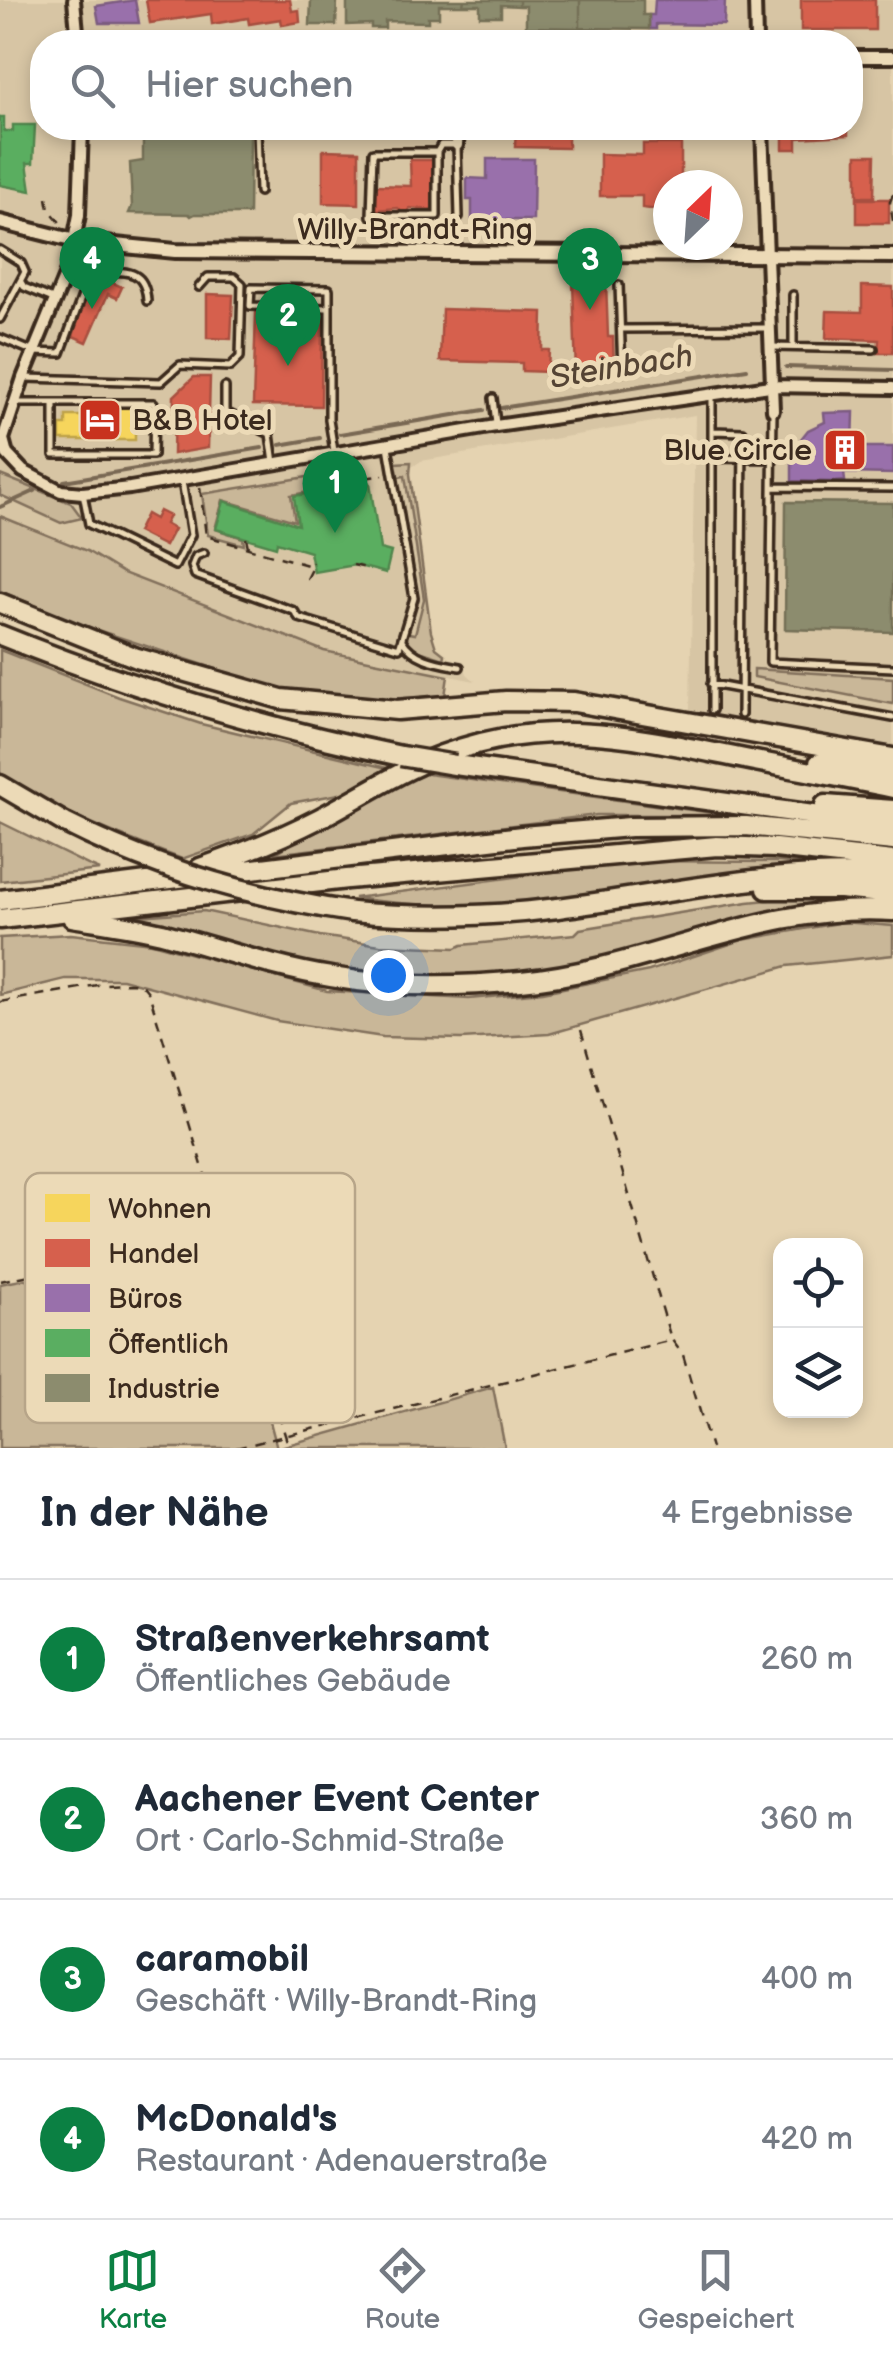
<!DOCTYPE html>
<html lang="de">
<head>
<meta charset="utf-8">
<style>
  :root { --surface:#fff; --page:#f2f2f3; --text:#1f2937; --muted:#747a83; --line:#e0e1e3; --accent:#0b8043 }
  body { margin:0; font-family:"Balsamiq Sans",sans-serif; background:var(--page); color:var(--text) }
  .controls { position:absolute; right:30px; bottom:30px; display:grid; overflow:hidden; border-radius:20px; box-shadow:0 5px 15px #0003 }
  .controls button { width:90px; height:90px; display:grid; place-items:center; padding:0; border:0; border-bottom:2px solid var(--line); background:var(--surface); color:var(--text); font:50px sans-serif }
  .compass { position:absolute; left:653px; top:170px; width:90px; height:90px; border-radius:50%; background:var(--surface); box-shadow:0 5px 15px #0003; rotate:25deg }
  .you { position:absolute; left:388px; top:975px; width:35px; height:35px; margin:-25px; border:8px solid #fff; border-radius:50%; background:#1a73e8; box-shadow:0 0 0 15px #1a73e833 }
  .badge { display:grid; place-items:center; width:65px; height:65px; border-radius:50%; background:var(--accent); color:#fff; font-size:32px; font-weight:700 }
  .pin { position:absolute; translate:-50% -82px; filter:drop-shadow(0 2px 5px #0008) }
  .pin::after { content:''; position:absolute; top:52px; width:35px; height:30px; background:inherit; clip-path:polygon(0 0,100% 0,50% 100%) }
  .list { margin:0; padding:0; list-style:none }
  h2 { display:flex; justify-content:space-between; align-items:center; height:130px; margin:0; padding:0 40px; font-size:42px }
  h2 small { font-size:32px; font-weight:400; color:var(--muted) }
  .list li { display:grid; grid-template-columns:65px 1fr auto; gap:30px; align-items:center; box-sizing:border-box; height:160px; padding:0 40px; border-top:2px solid var(--line) }
  .list b { display:block; font-size:38px; white-space:nowrap }
  .list p { margin:0; font-size:32px; white-space:nowrap; color:var(--muted) }
  .list em { font-size:32px; font-style:normal; color:var(--muted) }
  .icon { flex:none; width:55px; height:55px; fill:none; stroke:currentColor; stroke-width:2; stroke-linecap:round; stroke-linejoin:round }
  .map { position:relative; flex:none; width:893px; height:1448px; overflow:hidden }
  .search { position:absolute; background:var(--surface); box-shadow:0 5px 15px #0003; left:30px; right:30px; top:30px; height:110px; display:flex; align-items:center; gap:25px; box-sizing:border-box; padding:0 35px; border-radius:40px; color:var(--muted); font-size:38px }
  .sheet { height:770px; background:var(--surface) }
  nav { display:flex; justify-content:space-around; align-items:center; box-sizing:border-box; height:140px; border-top:2px solid var(--line); background:var(--surface); font-size:28px; color:var(--muted) }
  nav a { display:grid; justify-items:center; gap:5px }
  nav .on { color:var(--accent) }
  .map>svg:first-child { display:block }
  .built { fill:#d7c5a4; fill-rule:evenodd }
  .green { fill:#c9b798; stroke:#82705b; stroke-width:2.5 }
  .homes { fill:#f6d55c; stroke:#bea249; stroke-width:2.5 }
  .shops { fill:#d6604d; stroke:#a8503f; stroke-width:2.5 }
  .offices { fill:#9970ab; stroke:#7d5b81; stroke-width:2.5 }
  .public { fill:#5aae61; stroke:#51864d; stroke-width:2.5 }
  .industry { fill:#8c8c6e; stroke:#746f56; stroke-width:2.5 }
  .lines { fill:none; stroke-linecap:round; stroke-linejoin:round }
  .stream { stroke:#796753; stroke-width:4 }
  .service-casing { stroke:#3b2a1e; stroke-width:12 }
  .minor-casing { stroke:#3b2a1e; stroke-width:18 }
  .tertiary-casing { stroke:#3b2a1e; stroke-width:20 }
  .motorway-casing { stroke:#3b2a1e; stroke-width:25 }
  .path { stroke:#3b2a1e; stroke-width:2.5; stroke-dasharray:10 8; stroke-linecap:butt }
  .service { stroke:#ecdab7; stroke-width:5 }
  .minor { stroke:#ecdab7; stroke-width:10 }
  .tertiary { stroke:#ecdab7; stroke-width:12 }
  .motorway { stroke:#ecdab7; stroke-width:18 }
  .motorway-bridge-casing { stroke:#3b2a1e; stroke-width:25; stroke-linecap:butt }
  .motorway-bridge { stroke:#ecdab7; stroke-width:18 }
  .labels { text-anchor:middle; stroke-width:10; stroke-linejoin:round; paint-order:stroke }
  .street-label { font-size:30px; fill:#3b2a1e; stroke:#ecdab7 }
  .poi-label { font-size:30px; fill:#3b2a1e; stroke:#ecdab7; text-anchor:start }
  .water-label { font-size:32px; font-style:italic; fill:#554434; stroke:#ecdab7 }
  .key { fill:#ecdab7; stroke:#b7a589; stroke-width:2.5 }
  .key-label { font-size:28px; fill:#3b2a1e }
</style>
</head>
<body>
<div class="map">
<svg width="893" height="1448" viewBox="0 0 893 1448">
  <rect width="100%" height="100%" fill="#e5d3b1"/>
  <filter id="ink" filterUnits="userSpaceOnUse"><feTurbulence type="fractalNoise" baseFrequency=".01" numOctaves="2"/><feDisplacementMap in="SourceGraphic" scale="20" xChannelSelector="R" yChannelSelector="G"/><feConvolveMatrix kernelMatrix="1 2 1 2 8 2 1 2 1" color-interpolation-filters="sRGB"/></filter>
  <g filter="url(#ink)">
    <path class="built" d="M 0,0 L 893,0 L 893,747 L 690,710 L 695,415 L 421,461 L 412,467 L 410,474 L 433,640 L 439,653 L 464,664 L 467,674 L 475,681 L 324,651 L 0,528 ZM 42,42 L 850,42 L 850,128 L 42,128 ZM 668,185 L 728,185 L 728,245 L 668,245 Z"/>
    <path class="green" d="M 411,462 L 410,474 L 431,632 L 436,648 L 445,655 L 444,659 L 413,649 L 406,639 L 408,633 L 415,634 L 424,599 L 405,476 L 398,477 L 395,463 Z
      M 344,471 L 352,478 L 331,481 L 333,488 L 291,495 L 295,521 L 223,500 L 215,529 L 243,538 L 244,545 L 208,535 L 202,494 Z
      M 0,475 L 71,503 L 82,518 L 61,523 L 0,495 Z
      M 0,516 L 87,551 L 123,573 L 324,651 L 448,676 L 445,696 L 383,699 L 284,691 L 82,625 L 0,591 Z
      M 0,650 L 119,697 L 201,724 L 391,769 L 350,792 L 291,803 L 253,834 L 182,859 C 120,836 55,811 0,773 Z
      M 754,669 L 893,678 L 893,704 L 754,677 Z
      M 413,772 L 728,815 L 597,815 L 274,854 Z
      M 0,822 L 88,865 L 100,870 L 0,881 Z
      M 637,861 L 780,862 L 798,864 L 800,869 C 653,888 502,920 354,898 Z
      M 817,895 L 818,906 L 778,911 L 629,955 L 524,976 L 411,980 L 341,973 L 288,962 L 125,917 L 204,911 L 320,936 L 380,945 L 456,948 L 462,945 L 575,934 L 580,929 L 748,902 Z
      M 843,922 L 893,926 L 893,955 L 787,966 L 549,1034 L 461,1039 L 383,1037 L 277,1021 L 122,979 L 65,979 L 0,995 L 0,938 L 71,934 L 152,943 L 327,991 L 469,999 L 543,992 L 649,971 L 742,940 Z
      M 215,1243 L 224,1248 L 277,1448 L 493,1387 L 505,1448 L 0,1448 L 0,1284 Z"/>
    <path class="homes" d="M 110,406 L 135,406 L 135,440 L 60,440 L 60,425 L 66,425 L 66,416 L 110,416 Z"/>
    <path class="shops" d="M 146,0 L 290,0 L 292,11 L 299,10 L 300,22 L 282,25 L 281,19 L 249,24 L 248,18 L 212,24 L 211,14 L 150,23 Z
      M 801,0 L 875,0 L 875,30 L 801,30 Z
      M 516,128 L 568,128 L 568,148 L 515,147 Z
      M 648,128 L 722,128 L 722,132 L 648,131 Z
      M 783,128 L 848,128 L 848,135 L 797,138 L 797,149 L 783,149 Z
      M 643,144 L 681,144 L 681,185 L 668,185 L 667,211 L 642,208 L 642,196 L 600,196 L 600,154 L 643,155 Z
      M 323,150 L 359,151 L 359,204 L 323,203 Z
      M 857,155 L 875,155 L 874,197 L 857,197 Z
      M 410,160 L 434,160 L 434,210 L 410,208 L 404,215 L 398,208 L 375,210 L 375,185 L 411,186 Z
      M 857,199 L 889,199 L 889,223 L 857,223 Z
      M 91,279 L 103,284 L 105,279 L 122,287 L 117,298 L 108,294 L 87,342 L 73,336 Z
      M 606,281 L 608,337 L 613,337 L 614,374 L 576,375 L 573,282 Z
      M 862,286 L 893,287 L 893,353 L 878,353 L 879,340 L 826,338 L 827,311 L 862,312 Z
      M 207,294 L 233,295 L 231,339 L 207,338 Z
      M 442,309 L 543,312 L 542,350 L 549,350 L 548,372 L 522,371 L 522,363 L 440,361 Z
      M 256,313 L 322,315 L 321,406 L 253,405 Z
      M 194,377 L 210,377 L 208,448 L 173,454 L 174,396 Z
      M 159,511 L 169,516 L 165,524 L 174,529 L 165,546 L 137,532 L 146,514 L 155,519 Z"/>
    <path class="offices" d="M 135,0 L 139,23 L 99,23 L 96,6 Z
      M 655,0 L 725,0 L 724,25 L 656,24 L 656,29 L 649,29 L 649,15 L 654,15 Z
      M 487,159 L 534,159 L 533,220 L 472,220 L 472,200 L 467,200 L 467,178 L 487,179 Z
      M 854,412 L 853,447 L 893,447 L 893,474 L 844,473 L 845,481 L 835,482 L 792,481 L 792,454 L 795,454 L 800,440 L 808,430 L 825,422 L 824,413 Z"/>
    <path class="public" d="M 0,117 L 4,117 L 4,131 L 13,131 L 13,125 L 35,125 L 33,163 L 27,163 L 31,191 L 0,185 Z
      M 370,483 L 380,549 L 391,552 L 386,573 L 355,565 L 314,572 L 310,552 L 277,542 L 276,547 L 216,529 L 224,501 L 298,525 L 294,496 Z"/>
    <path class="industry" d="M 311,0 L 337,0 L 336,25 L 310,25 Z
      M 347,0 L 464,0 L 463,5 L 439,5 L 439,17 L 428,17 L 428,22 L 385,21 L 385,28 L 371,28 L 371,24 L 347,25 Z
      M 464,0 L 519,0 L 519,6 L 501,5 L 501,16 L 480,16 L 480,5 L 463,5 Z
      M 519,0 L 580,0 L 580,28 L 526,27 L 526,6 L 519,6 Z
      M 580,0 L 643,0 L 643,15 L 649,15 L 649,29 L 580,28 Z
      M 159,128 L 177,128 L 177,133 L 223,134 L 223,128 L 240,128 L 240,134 L 250,134 L 249,214 L 195,214 L 191,216 L 189,214 L 129,213 L 132,206 L 130,163 L 143,161 L 143,133 L 159,133 Z
      M 786,502 L 893,503 L 893,632 L 785,629 Z"/>
    <g class="lines">
      <path class="stream" d="M 786,367 L 893,370
        M 501,408 L 747,369
        M 340,434 L 484,410
        M 280,445 L 320,438
        M 64,481 L 262,448
        M 0,507 L 35,491"/>
      <defs>
        <path id="service" d="M 257,128 L 259,192
          M 371,128 L 458,128
          M 437,152 L 437,216 L 371,216 L 373,152 L 437,152 L 441,145 L 457,145 L 459,217
          M 0,250 L 21,263 L 25,272 L 0,319
          M 21,282 L 24,287 L 53,299
          M 619,285 L 622,372
          M 327,308 L 250,306 L 251,288 L 329,289 L 329,420 L 334,451
          M 621,329 L 767,328
          M 0,338 L 34,352 L 61,353 L 91,271 C 120,273 145,264 147,301
          M 771,347 L 874,349
          M 793,347 L 793,295
          M 26,378 L 161,382 L 180,365 L 230,367 L 240,357 L 242,284 L 234,277 L 208,277 L 199,287
          M 225,387 L 225,412 L 270,434 L 274,463
          M 493,398 L 496,424
          M 16,403 L 154,403 L 153,455 L 54,455 L 54,403
          M 773,410 L 770,662 L 893,668
          M 714,431 L 743,432 L 741,715
          M 713,458 L 773,459
          M 774,487 L 893,488
          M 83,493 L 89,524 L 175,566 L 191,535 L 182,481
          M 204,553 L 196,556 L 192,566 L 195,575 L 294,611 L 299,618 L 399,648 L 414,598 L 388,446
          M 402,640 C 414,660 438,663 460,667
          M 711,684 L 893,718
          M 712,710 L 712,395"/>
        <path id="minor" d="M 74,0 L 78,42
          M 755,0 L 756,42
          M 850,57 L 893,57
          M 82,128 L 79,215 L 69,266 L 23,378 L 3,439 L 7,454 L 23,471 L 61,491 L 83,493 L 130,488 L 496,426 L 770,386 L 893,388
          M 762,128 L 773,410
          M 457,145 L 458,128"/>
        <path id="tertiary" d="M 0,222 L 75,241 L 175,251 L 893,256"/>
        <path id="motorway" d="M 0,603 L 137,658 L 281,699 L 397,710 L 506,701 L 574,702 L 893,758
          M 0,635 C 133,689 261,727 401,756
          M 819,763 L 893,770
          M 455,765 L 893,826
          M 0,785 L 65,823
          M 825,805 L 893,810
          M 200,868 C 241,854 281,838 320,818 C 360,797 399,771 442,755 C 540,718 622,734 720,754 C 778,766 836,776 893,788
          M 767,889 L 840,889 L 893,894
          M 0,900 L 522,836 L 630,827 L 746,826 L 893,841
          M 352,912 C 421,918 489,917 558,908 C 670,894 780,867 893,876
          M 72,917 C 102,922 132,926 162,933 C 218,948 274,968 331,977 C 394,988 458,987 521,981 C 651,969 758,902 893,911
          M 0,919 L 347,879 L 717,846 L 775,848 L 893,861"/>
      </defs>
      <use href="#service" class="service-casing"/>
      <use href="#minor" class="minor-casing"/>
      <use href="#tertiary" class="tertiary-casing"/>
      <use href="#motorway" class="motorway-casing"/>
      <path class="path" d="M 893,194 L 890,202 L 893,221
        M 47,198 L 49,209 L 63,226
        M 200,487 L 206,536 L 311,566 L 312,562
        M 332,490 L 340,482 L 383,475
        M 246,538 L 248,547
        M 353,565 L 366,568
        M 307,579 L 313,567
        M 0,1002 L 103,984 L 133,983 L 144,987 L 149,993 L 289,1448
        M 581,1030 L 671,1339
        M 0,1281 L 223,1237
        M 236,1448 L 672,1340 L 683,1355 L 711,1448"/>
      <use href="#service" class="service"/>
      <use href="#minor" class="minor"/>
      <use href="#tertiary" class="tertiary"/>
      <use href="#motorway" class="motorway"/>
      <defs>
        <path id="motorway-bridge" d="M 401,756 L 455,765
          M 65,823 C 156,869 250,897 352,912"/>
      </defs>
      <use href="#motorway-bridge" class="motorway-bridge-casing"/>
      <use href="#motorway-bridge" class="motorway-bridge"/>
    </g>
  </g>
  <defs>
    <symbol id="hotel-square" viewBox="-11 -11 22 22"><rect x="-9" y="-9" width="18" height="18" rx="4" fill="#c8321e" stroke="#ecdab7"/><path d="M-6-4.5h1.5V1H6V5H4.5V3h-9V5H-6ZM-4 0a1.8 1.8 0 1 1 3.6 0ZM.5 0V-2.5h3Q6-2.5 6 0Z" fill="#fff"/></symbol>
    <symbol id="building-square" viewBox="-11 -11 22 22"><rect x="-9" y="-9" width="18" height="18" rx="4" fill="#c8321e" stroke="#ecdab7"/><path d="M-4-6H4V6H1V3H-1V6H-4ZM-2.5-4.3h1.7v1.8h-1.7ZM.8-4.3h1.7v1.8H.8ZM-2.5-1h1.7V.8h-1.7ZM.8-1h1.7V.8H.8Z" fill="#fff"/></symbol>
  </defs>
  <g fill-rule="evenodd">
    <use href="#hotel-square" x="75" y="395" width="50" height="50"/>
    <use href="#building-square" x="820" y="425" width="50" height="50"/>
  </g>
  <g class="labels">
    <g class="street-label">
      <text x="415" y="239">Willy-Brandt-Ring</text>
    </g>
    <g class="poi-label">
      <text x="132" y="430">B&amp;B Hotel</text>
      <text x="812" y="460" text-anchor="end">Blue Circle</text>
    </g>
    <g class="water-label">
      <text transform="translate(621 366) rotate(-9)" y="11">Steinbach</text>
    </g>
  </g>
  <rect x="25" y="1173" width="330" height="250" rx="15" class="key"/>
  <rect x="45" y="1194" width="45" height="28" fill="#f6d55c"/>
  <rect x="45" y="1239" width="45" height="28" fill="#d6604d"/>
  <rect x="45" y="1284" width="45" height="28" fill="#9970ab"/>
  <rect x="45" y="1329" width="45" height="28" fill="#5aae61"/>
  <rect x="45" y="1374" width="45" height="28" fill="#8c8c6e"/>
  <g class="key-label">
    <text x="108" y="1218">Wohnen</text>
    <text x="108" y="1263">Handel</text>
    <text x="108" y="1308">Büros</text>
    <text x="108" y="1353">Öffentlich</text>
    <text x="108" y="1398">Industrie</text>
  </g>
</svg>
<div class="controls">
<button><svg class="icon" aria-label="locate" viewBox="0 0 24 24"><circle cx="12" cy="12" r="6"/><path d="M12 2v4M12 18v4M2 12h4M18 12h4"/></svg></button>
<button><svg class="icon" aria-label="layers" viewBox="0 0 24 24"><path d="M12 4l9 5-9 5-9-5zM3 14l9 5 9-5"/></svg></button>
</div>
<svg class="compass" viewBox="-18 -18 36 36"><path d="M0-13l5 13h-10z" fill="#e53935"/><path d="M0 13l5-13h-10z" fill="#747a83"/></svg>
<div class="you"></div>
<div class="pin badge" style="left:335px;top:533px">1</div>
<div class="pin badge" style="left:288px;top:366px">2</div>
<div class="pin badge" style="left:590px;top:310px">3</div>
<div class="pin badge" style="left:92px;top:309px">4</div>
<div class="search"><svg class="icon" aria-label="search" viewBox="0 0 24 24"><circle cx="10" cy="10" r="6"/><path d="M15 15l6 6"/></svg>Hier suchen</div>
</div>
<section class="sheet">
<h2>In der Nähe<small>4 Ergebnisse</small></h2>
<ul class="list">
<li><span class="badge">1</span><div><b>Straßenverkehrsamt</b><p>Öffentliches Gebäude</p></div><em>260 m</em></li>
<li><span class="badge">2</span><div><b>Aachener Event Center</b><p>Ort · Carlo-Schmid-Straße</p></div><em>360 m</em></li>
<li><span class="badge">3</span><div><b>caramobil</b><p>Geschäft · Willy-Brandt-Ring</p></div><em>400 m</em></li>
<li><span class="badge">4</span><div><b>McDonald's</b><p>Restaurant · Adenauerstraße</p></div><em>420 m</em></li>
</ul>
</section>
<nav>
<a class="on"><svg class="icon" aria-label="map" viewBox="0 0 24 24"><path d="M3 6l6-2 6 2 6-2v14l-6 2-6-2-6 2zM9 4v14M15 6v14"/></svg>Karte</a>
<a><svg class="icon" aria-label="directions" viewBox="0 0 24 24"><path d="M12 3l9 9-9 9-9-9zM9 14v-3h6M13 9l2 2-2 2"/></svg>Route</a>
<a><svg class="icon" aria-label="saved" viewBox="0 0 24 24"><path d="M7 4h10v16l-5-4-5 4z"/></svg>Gespeichert</a>
</nav>
</body>
</html>
